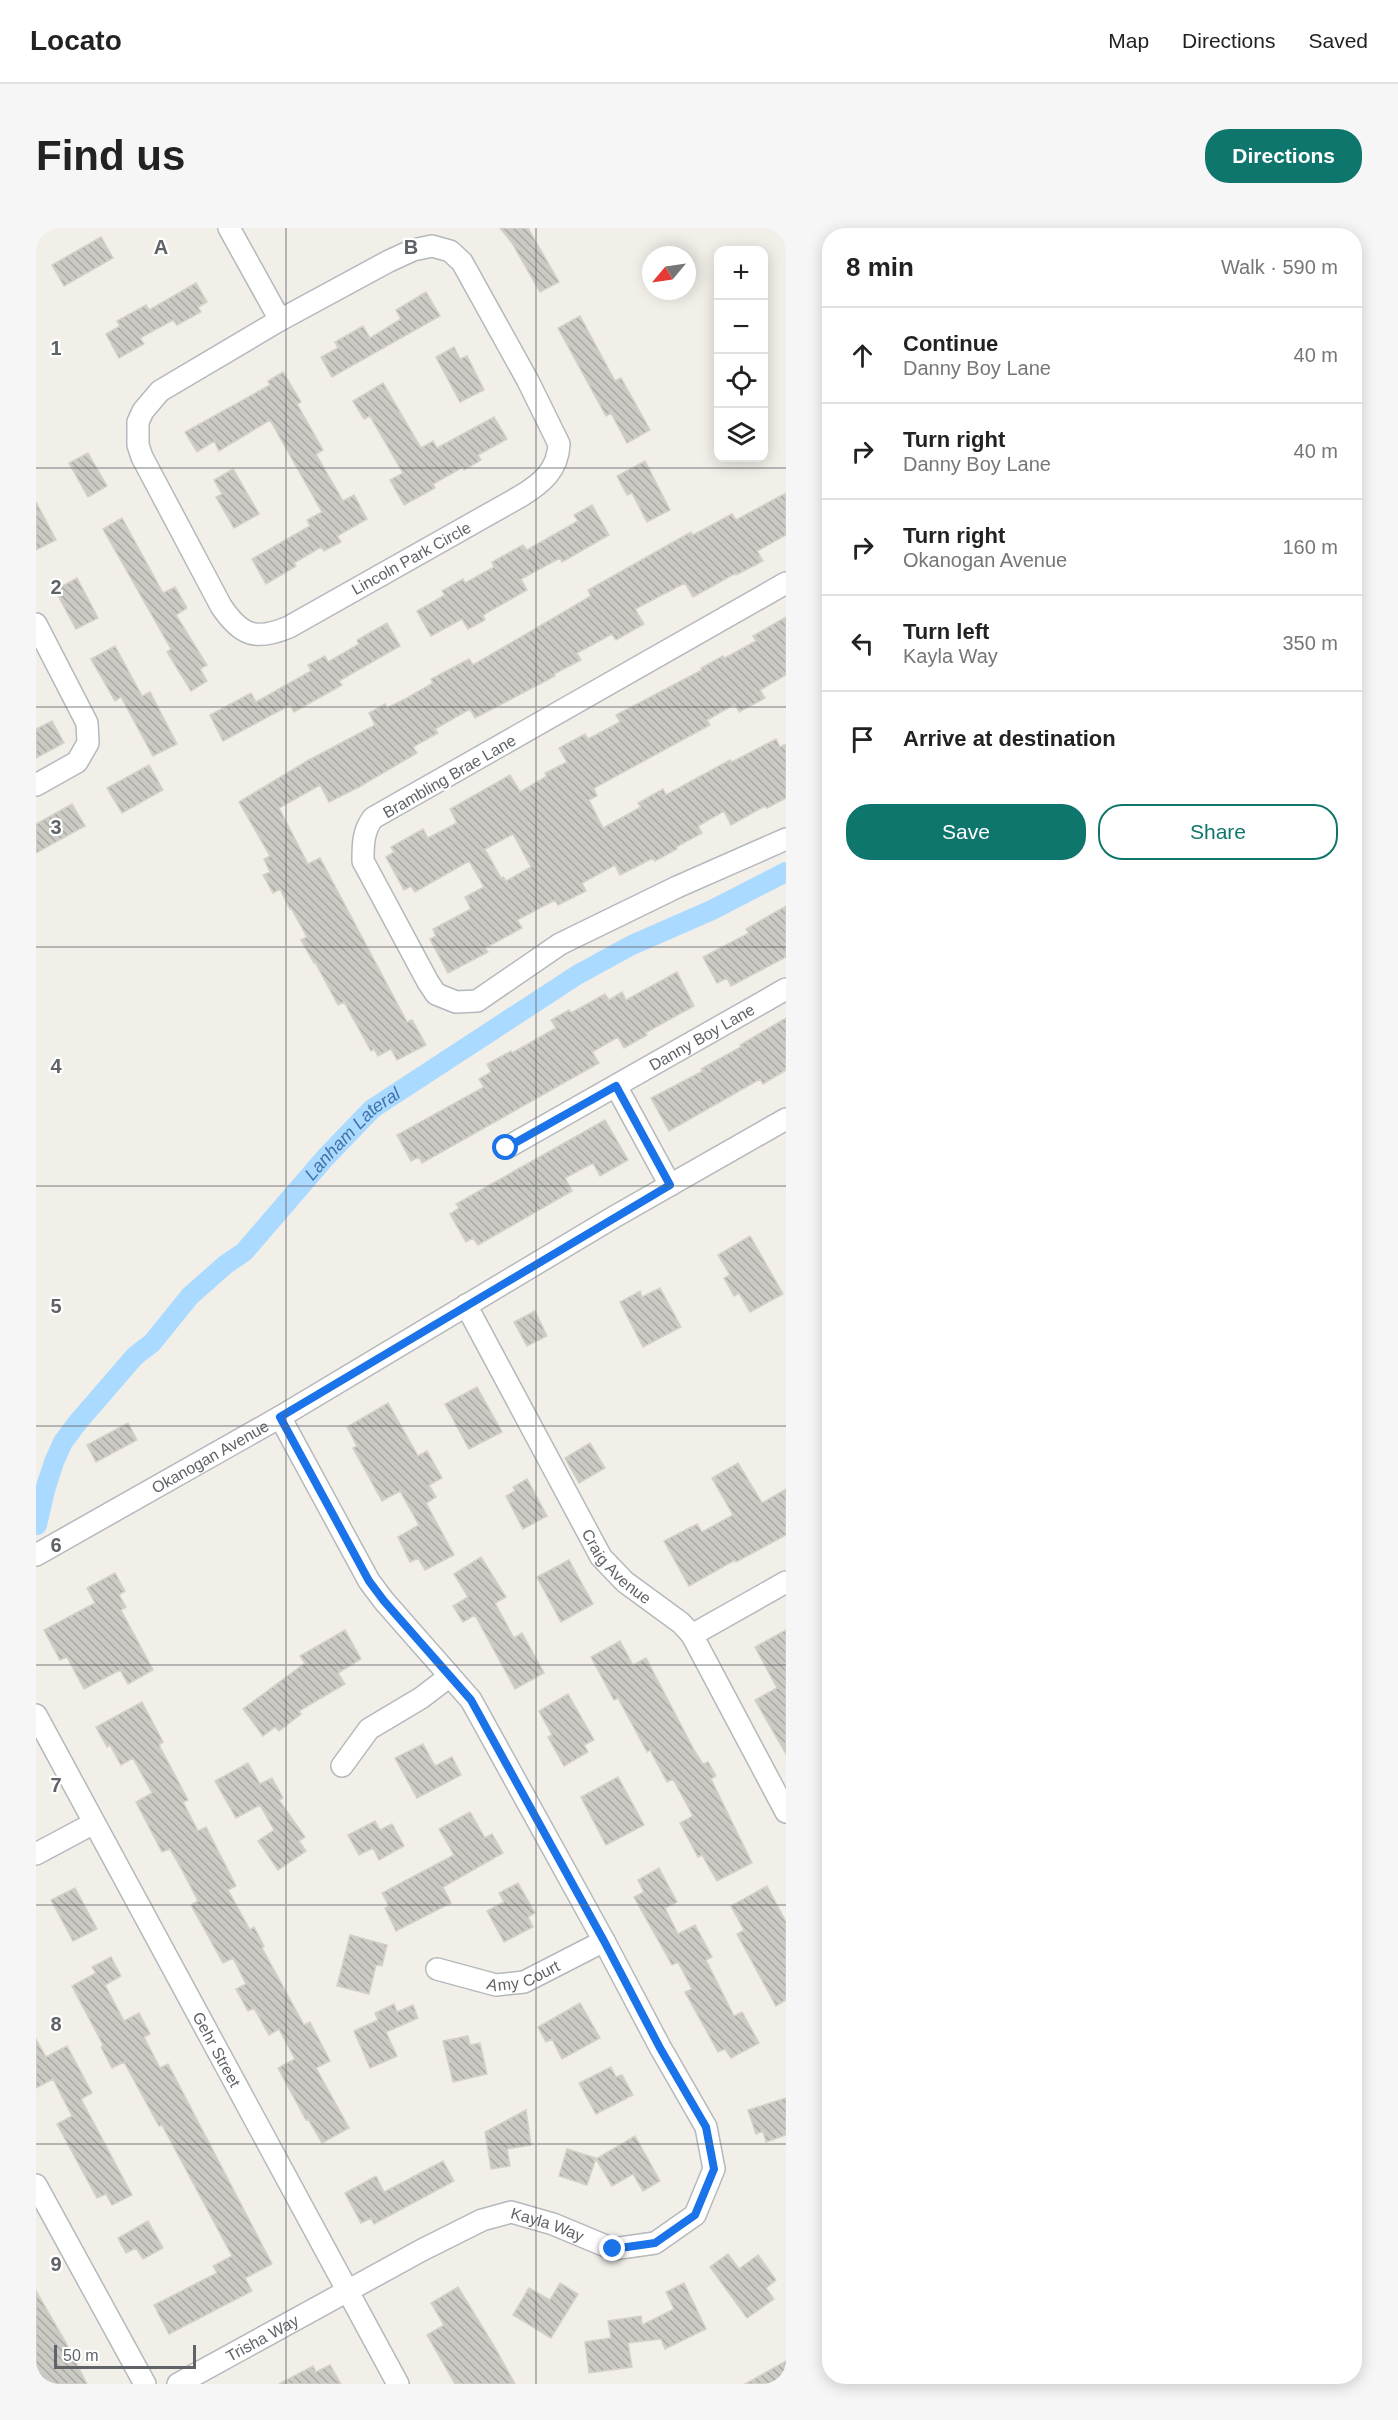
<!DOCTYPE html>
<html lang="en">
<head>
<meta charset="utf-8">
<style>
  :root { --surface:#fff; --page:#f6f6f6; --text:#222; --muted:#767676; --line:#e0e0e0; --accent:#0f766e }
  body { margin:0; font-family:Arial,sans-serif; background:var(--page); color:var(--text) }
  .controls { position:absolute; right:18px; top:18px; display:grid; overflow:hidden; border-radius:12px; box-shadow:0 3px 15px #0003 }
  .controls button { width:54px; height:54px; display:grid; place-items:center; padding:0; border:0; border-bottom:2px solid var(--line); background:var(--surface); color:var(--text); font:30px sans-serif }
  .compass { position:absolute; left:606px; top:18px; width:54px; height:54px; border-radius:50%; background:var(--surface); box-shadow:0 3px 15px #0003; rotate:241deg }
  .scale { position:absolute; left:18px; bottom:15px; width:142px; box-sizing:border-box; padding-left:6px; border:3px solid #5f6368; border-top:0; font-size:16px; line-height:21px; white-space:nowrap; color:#5f6368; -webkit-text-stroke:4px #fff; paint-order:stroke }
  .stop { position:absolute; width:18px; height:18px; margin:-14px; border:4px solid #1a73e8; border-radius:50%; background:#fff }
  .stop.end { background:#1a73e8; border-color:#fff; box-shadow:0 2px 6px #0008 }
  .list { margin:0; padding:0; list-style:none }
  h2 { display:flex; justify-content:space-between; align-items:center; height:78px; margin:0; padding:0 24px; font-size:26px }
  h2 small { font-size:20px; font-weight:400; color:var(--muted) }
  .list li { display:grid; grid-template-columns:39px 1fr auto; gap:18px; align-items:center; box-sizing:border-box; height:96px; padding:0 24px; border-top:2px solid var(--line) }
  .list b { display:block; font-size:22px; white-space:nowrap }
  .list p { margin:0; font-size:20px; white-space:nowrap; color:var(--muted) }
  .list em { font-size:20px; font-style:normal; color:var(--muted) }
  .actions { display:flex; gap:12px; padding:18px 24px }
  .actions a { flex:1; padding:14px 0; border:2px solid var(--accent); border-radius:24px; text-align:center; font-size:21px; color:var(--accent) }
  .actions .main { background:var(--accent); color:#fff }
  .icon { flex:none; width:33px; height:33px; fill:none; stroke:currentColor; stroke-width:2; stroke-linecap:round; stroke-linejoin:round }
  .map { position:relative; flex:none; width:750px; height:2156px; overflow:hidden; border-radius:24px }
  header { display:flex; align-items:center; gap:36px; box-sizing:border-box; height:84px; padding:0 30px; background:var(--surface); border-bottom:2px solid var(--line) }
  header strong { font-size:28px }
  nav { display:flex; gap:33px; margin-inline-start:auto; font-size:21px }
  .intro { display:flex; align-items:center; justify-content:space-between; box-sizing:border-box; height:144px; padding:0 36px }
  h1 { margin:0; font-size:42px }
  .button { padding:15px 27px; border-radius:24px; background:var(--accent); color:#fff; font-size:21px; font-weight:700 }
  main { display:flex; gap:36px; padding:0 36px }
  aside { flex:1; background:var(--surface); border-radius:24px; box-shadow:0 3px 15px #0003 }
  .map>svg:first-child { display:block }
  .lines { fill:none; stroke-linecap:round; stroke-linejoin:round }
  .canal { stroke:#aadaff; stroke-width:20 }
  .building { fill:url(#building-back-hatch); stroke:#d6d1c6; stroke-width:1.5; fill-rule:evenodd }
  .minor-casing { stroke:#b5b8bc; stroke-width:24 }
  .minor { stroke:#fff; stroke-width:21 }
  .route { stroke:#1a73e8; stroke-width:8 }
  .grid { fill:none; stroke:#5f6368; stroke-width:1.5; stroke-opacity:0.55 }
  .labels { text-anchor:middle; stroke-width:4.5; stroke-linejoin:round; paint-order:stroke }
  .street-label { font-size:16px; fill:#5f6368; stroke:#fff }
  .water-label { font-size:18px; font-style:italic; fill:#4174aa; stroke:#fff }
  .grid-label { font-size:20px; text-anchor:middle; font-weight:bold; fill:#5f6368; stroke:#fff; stroke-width:4.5; stroke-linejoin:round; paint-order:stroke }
</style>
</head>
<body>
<header>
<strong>Locato</strong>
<nav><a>Map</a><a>Directions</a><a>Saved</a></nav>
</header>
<div class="intro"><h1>Find us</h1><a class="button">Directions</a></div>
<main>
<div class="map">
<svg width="750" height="2156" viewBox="0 0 750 2156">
  <defs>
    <pattern id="building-back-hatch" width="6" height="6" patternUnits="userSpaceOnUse" patternTransform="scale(1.5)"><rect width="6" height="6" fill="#cccac5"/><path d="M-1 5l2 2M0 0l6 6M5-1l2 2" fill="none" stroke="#a9a8a4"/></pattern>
  </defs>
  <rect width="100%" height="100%" fill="#f1efe8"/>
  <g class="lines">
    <path class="canal" id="s1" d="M 1,1297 L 9,1262 L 18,1234 L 27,1214 L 42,1194 L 99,1128 L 116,1115 L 154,1068 L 189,1037 L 208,1024 L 289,930 L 336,881 L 541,747 L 596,717 L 676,682 L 750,644"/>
  </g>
  <path class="building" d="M 464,0 L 492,0 L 523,54 L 504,64 L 476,15 Z
    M 65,9 L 77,30 L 28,58 L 16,37 Z
    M 160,55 L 171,74 L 162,79 L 165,84 L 141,97 L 137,92 L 104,110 L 108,116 L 83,130 L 70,106 L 84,98 L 81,93 L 110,77 L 113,82 Z
    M 390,64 L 404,88 L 296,149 L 285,129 L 302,120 L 299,114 L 327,98 L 334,110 L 365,91 L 360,82 Z
    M 544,88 L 579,153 L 585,150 L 614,202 L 591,215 L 575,185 L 570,188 L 522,100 Z
    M 418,119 L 424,131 L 431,128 L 448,162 L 424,174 L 400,129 Z
    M 247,144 L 265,174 L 261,176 L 287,222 L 280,226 L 307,273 L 318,267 L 331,291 L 301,308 L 305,314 L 288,323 L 285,319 L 258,335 L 260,338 L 230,356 L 216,331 L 274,298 L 271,292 L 286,284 L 234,192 L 183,223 L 178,213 L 161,224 L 149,204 L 234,157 L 232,153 Z
    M 347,155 L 385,220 L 397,213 L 401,220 L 458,189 L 471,211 L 442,227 L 445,232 L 428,242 L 427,239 L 397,256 L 399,260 L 368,277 L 354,252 L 367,245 L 334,188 L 328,191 L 317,173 Z
    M 52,225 L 71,258 L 52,269 L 33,235 Z
    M 609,233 L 634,282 L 611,294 L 596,265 L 591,267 L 581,248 Z
    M 197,241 L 223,286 L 198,300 L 180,269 L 186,266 L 178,252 Z
    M 750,265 L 750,307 L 721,323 L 727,333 L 700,347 L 700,345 L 657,369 L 649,355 L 599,381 L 608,396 L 580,412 L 576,406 L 541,425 L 545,432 L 518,446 L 519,448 L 439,490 L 434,481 L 399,501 L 402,505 L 377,519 L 381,525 L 323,559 L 293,574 L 284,557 L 243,580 L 272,636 L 284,630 L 371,794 L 376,792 L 390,817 L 361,832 L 355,821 L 342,828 L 338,821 L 335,823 L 308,774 L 302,777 L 279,734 L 278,735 L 265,712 L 271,709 L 255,680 L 254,681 L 244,661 L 237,665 L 227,647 L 234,644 L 228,631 L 234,628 L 203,574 L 271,533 L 339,497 L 333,485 L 349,476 L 351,480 L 371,470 L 397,455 L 395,451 L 433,431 L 437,437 L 555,368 L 552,362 L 655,304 L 657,307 L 696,286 L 700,292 Z
    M 0,274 L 20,312 L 0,322 Z
    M 556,277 L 573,307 L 526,334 L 524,330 L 485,351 L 491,362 L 447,387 L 449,392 L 432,401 L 426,391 L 395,408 L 381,383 L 409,367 L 406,363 L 427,351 L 429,355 L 458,339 L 456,334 L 487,317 L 491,322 L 542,293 L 538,287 Z
    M 86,290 L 127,365 L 139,359 L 151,380 L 140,387 L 171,437 L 164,441 L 171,453 L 155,463 L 131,424 L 135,421 L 67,301 Z
    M 41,350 L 62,390 L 40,401 L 19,362 Z
    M 750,389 L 750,447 L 724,462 L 729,470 L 703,484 L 699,476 L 671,492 L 674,497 L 558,560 L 561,568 L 553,572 L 567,600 L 605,579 L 602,575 L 627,561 L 630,567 L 694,532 L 696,534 L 740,511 L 744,519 L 750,516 L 750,570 L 731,580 L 729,578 L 695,597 L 688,583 L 662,598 L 666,605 L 640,619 L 641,621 L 619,633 L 617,630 L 584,647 L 579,637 L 546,655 L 550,663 L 522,677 L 519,672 L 481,692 L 486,700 L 449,720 L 452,724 L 412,745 L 394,711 L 400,708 L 397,701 L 435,681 L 429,669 L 448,659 L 433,633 L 379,664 L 375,658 L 368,662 L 350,629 L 358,624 L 355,619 L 387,601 L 392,610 L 421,595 L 414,581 L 474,547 L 484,564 L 511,548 L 509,545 L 531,534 L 523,520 L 549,506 L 552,511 L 584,494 L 580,487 L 666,442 L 665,440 L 687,428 L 689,430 L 720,413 L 717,408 ZM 477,606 L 495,639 L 470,653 L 467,649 L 465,650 L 449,621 Z
    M 351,395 L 364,418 L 303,453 L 306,457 L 258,484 L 254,477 L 187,513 L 174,487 L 215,465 L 220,474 L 275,443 L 272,437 L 289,428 L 292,434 L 323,416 L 321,412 Z
    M 79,418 L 106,468 L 114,464 L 141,516 L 117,528 L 85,469 L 79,473 L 55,431 Z
    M 16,493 L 28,515 L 0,530 L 0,501 Z
    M 113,537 L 127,562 L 86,585 L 71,560 Z
    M 36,576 L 49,598 L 0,625 L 0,596 Z
    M 750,678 L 750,729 L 695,758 L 691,750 L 681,755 L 667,729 L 713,705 L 710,701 Z
    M 641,744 L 658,778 L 609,805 L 611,807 L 588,820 L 582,809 L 556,824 L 563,835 L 386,935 L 383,929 L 375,933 L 361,907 L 448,859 L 443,851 L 455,844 L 451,836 L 475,823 L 476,825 L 520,800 L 515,792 L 533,782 L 535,785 L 569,766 L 573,772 L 586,764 L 590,772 Z
    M 750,790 L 750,842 L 727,856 L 724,851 L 633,903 L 615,870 L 667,843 L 665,841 L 705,819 L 704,817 Z
    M 569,892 L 592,932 L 564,948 L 557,935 L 529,950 L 536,963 L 442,1017 L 437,1010 L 430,1014 L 414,986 L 423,980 L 420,976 Z
    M 714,1008 L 747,1066 L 714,1084 L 703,1065 L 698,1068 L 688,1050 L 694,1047 L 682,1027 Z
    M 624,1060 L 645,1099 L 607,1119 L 584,1074 L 604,1063 L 606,1069 Z
    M 499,1083 L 511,1108 L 491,1118 L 478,1094 Z
    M 441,1159 L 466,1204 L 433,1221 L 409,1176 Z
    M 352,1175 L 382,1228 L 391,1223 L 406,1250 L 393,1257 L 400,1269 L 390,1275 L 418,1327 L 389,1342 L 382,1330 L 374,1334 L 362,1309 L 383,1297 L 364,1263 L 346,1273 L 317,1220 L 321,1218 L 311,1199 Z
    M 92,1195 L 101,1212 L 60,1234 L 51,1217 Z
    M 554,1215 L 569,1240 L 543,1255 L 529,1230 Z
    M 702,1235 L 726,1275 L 750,1261 L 750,1307 L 700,1334 L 699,1332 L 653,1358 L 628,1313 L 661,1296 L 666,1304 L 697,1287 L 676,1250 Z
    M 491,1251 L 511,1288 L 487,1301 L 470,1268 L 479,1263 L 477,1259 Z
    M 445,1329 L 470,1369 L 459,1375 L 478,1410 L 486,1405 L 508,1445 L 479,1461 L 439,1387 L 427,1394 L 417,1378 L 432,1369 L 418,1346 Z
    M 533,1332 L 557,1376 L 525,1394 L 501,1349 Z
    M 79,1345 L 89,1363 L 83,1367 L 90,1379 L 85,1382 L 117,1442 L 92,1456 L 84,1442 L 48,1461 L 31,1429 L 24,1432 L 8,1402 L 59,1375 L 51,1360 Z
    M 309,1402 L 325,1431 L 302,1445 L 309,1456 L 263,1483 L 265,1486 L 243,1503 L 239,1499 L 227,1508 L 207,1481 L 269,1435 L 264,1428 Z
    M 750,1402 L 750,1526 L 719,1472 L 741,1460 L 719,1419 Z
    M 584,1413 L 597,1437 L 610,1430 L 658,1522 L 667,1536 L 672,1534 L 680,1548 L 675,1551 L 716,1635 L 681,1653 L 666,1627 L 662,1629 L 644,1595 L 657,1588 L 637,1551 L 631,1554 L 614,1522 L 611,1524 L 582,1470 L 578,1472 L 555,1429 Z
    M 532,1466 L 558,1512 L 548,1517 L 552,1524 L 528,1538 L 512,1509 L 516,1507 L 503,1483 Z
    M 106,1474 L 127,1514 L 123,1517 L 152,1572 L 147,1574 L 162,1603 L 170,1599 L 200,1658 L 192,1662 L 214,1702 L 218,1699 L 228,1718 L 226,1720 L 268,1797 L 274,1794 L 294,1833 L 280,1840 L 313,1900 L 286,1915 L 272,1891 L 270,1892 L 242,1840 L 259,1831 L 243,1801 L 233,1807 L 218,1780 L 212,1783 L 200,1761 L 210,1756 L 197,1730 L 187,1735 L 155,1677 L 162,1673 L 145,1640 L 134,1621 L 126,1624 L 100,1574 L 116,1565 L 97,1530 L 85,1537 L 74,1517 L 71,1519 L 60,1499 Z
    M 387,1516 L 399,1538 L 416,1529 L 425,1547 L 381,1570 L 359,1530 Z
    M 212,1535 L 224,1556 L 236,1550 L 247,1570 L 243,1572 L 269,1609 L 263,1613 L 270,1623 L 242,1642 L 222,1613 L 238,1602 L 224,1577 L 200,1590 L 179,1553 Z
    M 582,1549 L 608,1597 L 570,1617 L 545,1569 Z
    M 434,1584 L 449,1610 L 456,1606 L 467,1625 L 407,1659 L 415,1675 L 360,1703 L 349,1680 L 353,1678 L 346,1665 L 418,1627 L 403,1601 Z
    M 339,1593 L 344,1602 L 356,1596 L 368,1618 L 343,1632 L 337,1620 L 323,1627 L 312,1607 Z
    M 623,1640 L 641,1674 L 629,1680 L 642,1706 L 659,1697 L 676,1729 L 670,1732 L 698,1788 L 706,1784 L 723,1815 L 695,1830 L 689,1821 L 682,1824 L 649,1764 L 656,1761 L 642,1734 L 636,1737 L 598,1669 L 608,1664 L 602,1652 Z
    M 482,1655 L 499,1685 L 492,1689 L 497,1699 L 468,1714 L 451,1683 L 468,1674 L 463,1665 Z
    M 731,1658 L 750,1694 L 750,1772 L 740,1778 L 701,1706 L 708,1702 L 695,1678 Z
    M 39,1660 L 61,1701 L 37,1713 L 15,1672 Z
    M 314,1707 L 351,1717 L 346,1738 L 340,1737 L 333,1766 L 301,1758 Z
    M 75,1729 L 85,1748 L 69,1757 L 88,1793 L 103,1785 L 114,1806 L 108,1809 L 124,1840 L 132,1836 L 236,2036 L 209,2050 L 216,2063 L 133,2106 L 118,2077 L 181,2045 L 177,2038 L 196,2028 L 126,1897 L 123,1898 L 88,1834 L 76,1840 L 65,1819 L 67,1817 L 36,1758 L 60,1745 L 56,1739 Z
    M 544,1775 L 564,1810 L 526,1831 L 516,1811 L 510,1814 L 502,1799 Z
    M 358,1776 L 361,1784 L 377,1777 L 382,1790 L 350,1804 L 361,1828 L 334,1840 L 318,1803 L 342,1792 L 339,1785 Z
    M 432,1808 L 434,1817 L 444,1815 L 451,1846 L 417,1854 L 407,1813 Z
    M 0,1811 L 10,1829 L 31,1818 L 56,1865 L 45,1871 L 96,1967 L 76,1977 L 70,1966 L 61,1970 L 21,1896 L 36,1888 L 17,1851 L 0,1860 Z
    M 575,1839 L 580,1849 L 586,1847 L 597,1867 L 560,1886 L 543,1855 Z
    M 750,1870 L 750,1907 L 730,1914 L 727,1903 L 720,1906 L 712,1882 Z
    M 490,1882 L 495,1917 L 471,1921 L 474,1938 L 455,1941 L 449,1904 Z
    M 599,1908 L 624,1953 L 607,1963 L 597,1946 L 576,1958 L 560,1931 Z
    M 531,1921 L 560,1930 L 551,1957 L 523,1948 Z
    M 407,1933 L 418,1953 L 338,1996 L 335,1990 L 325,1995 L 309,1965 L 340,1948 L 348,1964 Z
    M 112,1993 L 127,2020 L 107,2031 L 100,2020 L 90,2025 L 82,2010 Z
    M 692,2026 L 703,2041 L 722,2027 L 740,2052 L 730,2060 L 738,2071 L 711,2090 L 674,2039 Z
    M 524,2055 L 542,2066 L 515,2110 L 477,2087 L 493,2060 L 514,2072 Z
    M 648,2055 L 670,2101 L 629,2121 L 625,2111 L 592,2115 L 596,2139 L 553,2145 L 549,2114 L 575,2110 L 572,2093 L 605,2088 L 606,2097 L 638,2081 L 630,2064 Z
    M 422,2059 L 458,2118 L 479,2156 L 419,2156 L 391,2107 L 408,2097 L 395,2075 Z
    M 0,2063 L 29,2113 L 51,2156 L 7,2156 L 0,2143 Z
    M 750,2133 L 750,2156 L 709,2156 Z
    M 294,2137 L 305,2156 L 243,2156 L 277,2138 L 280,2144 Z"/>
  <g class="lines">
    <defs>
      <g id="minor">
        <path d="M 193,0 L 244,92"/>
        <path d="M 396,18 L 414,23 L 426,34 L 492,153 L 523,216 C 522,242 506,255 485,268 L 253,399 C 220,413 205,408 185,378 L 106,229 L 102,217 L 102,194 L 107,183 L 124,163 L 244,92 L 353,33 L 377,22 Z"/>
        <path d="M 750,355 L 337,590 C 327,603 327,617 327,633 L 392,754 L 400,766 L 420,774 L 441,773 L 524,716 L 641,659 L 750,611"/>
        <path d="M 0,396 L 51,495 L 52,515 L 41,534 L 0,557"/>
        <path d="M 580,858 L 634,957"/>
        <path id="s2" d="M 470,920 L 750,761"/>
        <path id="s3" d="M 430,1077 L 565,1329 L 589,1354 L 645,1395 L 656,1407 L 750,1584"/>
        <path id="s4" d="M 0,1327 L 244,1189 L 578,989 L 750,891"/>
        <path d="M 656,1407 L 750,1354"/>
        <path id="s5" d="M 0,1487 L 362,2156"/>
        <path d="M 306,1538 L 333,1501 L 385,1470 L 414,1448"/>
        <path d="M 0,1626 L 58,1595"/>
        <path id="s6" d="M 401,1741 L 460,1757 L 488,1754 L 568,1713"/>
        <path d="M 0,1957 L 109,2156"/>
        <path id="s7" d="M 142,2156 L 386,2022 L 446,1992 L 475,1984 L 517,1996 L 577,2021 L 619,2015 L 659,1987 L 678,1941 L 670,1899 L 624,1819 L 568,1713 L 435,1472 L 348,1373 L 333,1353 L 244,1189"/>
      </g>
    </defs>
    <use href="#minor" class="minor-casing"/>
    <use href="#minor" class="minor"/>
  </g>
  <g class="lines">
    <path class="route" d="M 470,920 L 580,858 L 634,957 L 244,1189 L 333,1353 L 348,1373 L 435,1472 L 568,1713 L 624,1820 L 670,1899 L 678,1941 L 659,1987 L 619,2015 L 577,2021"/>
  </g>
  <path class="grid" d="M 250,0 L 250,2156M 500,0 L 500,2156M 0,240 L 750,240M 0,479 L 750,479M 0,719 L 750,719M 0,958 L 750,958M 0,1198 L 750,1198M 0,1437 L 750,1437M 0,1677 L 750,1677M 0,1916 L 750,1916"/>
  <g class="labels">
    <g class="street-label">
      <text transform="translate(375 330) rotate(-29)" y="6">Lincoln Park Circle</text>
      <text transform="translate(413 548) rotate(-30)" y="6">Brambling Brae Lane</text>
      <text dy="6" stroke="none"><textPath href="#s2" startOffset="225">Danny Boy Lane</textPath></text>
      <text dy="6" stroke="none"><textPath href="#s4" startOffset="200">Okanogan Avenue</textPath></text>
      <text dy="6" stroke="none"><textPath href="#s3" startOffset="303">Craig Avenue</textPath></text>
      <text dy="6" stroke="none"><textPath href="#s6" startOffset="90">Amy Court</textPath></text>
      <text dy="6" stroke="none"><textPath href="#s5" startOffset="380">Gehr Street</textPath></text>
      <text dy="6" stroke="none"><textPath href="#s7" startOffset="414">Kayla Way</textPath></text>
      <text dy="6" stroke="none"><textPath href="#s7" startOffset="96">Trisha Way</textPath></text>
    </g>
    <g class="water-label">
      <text dy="6" stroke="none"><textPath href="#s1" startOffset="512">Lanham Lateral</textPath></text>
    </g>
  </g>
  <g class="grid-label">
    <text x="125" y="26">A</text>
    <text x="375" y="26">B</text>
    <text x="20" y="127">1</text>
    <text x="20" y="366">2</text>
    <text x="20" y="606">3</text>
    <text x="20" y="845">4</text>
    <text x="20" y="1085">5</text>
    <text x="20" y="1324">6</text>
    <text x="20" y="1564">7</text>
    <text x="20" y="1803">8</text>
    <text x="20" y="2043">9</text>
  </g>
</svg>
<div class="controls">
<button>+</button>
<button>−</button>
<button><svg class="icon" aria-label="locate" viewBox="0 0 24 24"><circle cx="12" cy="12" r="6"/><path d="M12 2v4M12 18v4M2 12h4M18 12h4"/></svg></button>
<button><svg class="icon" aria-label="layers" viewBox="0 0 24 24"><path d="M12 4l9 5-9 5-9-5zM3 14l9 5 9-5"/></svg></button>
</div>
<svg class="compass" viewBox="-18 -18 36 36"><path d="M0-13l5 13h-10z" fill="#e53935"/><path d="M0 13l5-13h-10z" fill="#767676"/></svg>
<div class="scale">50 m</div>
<div class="stop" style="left:470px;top:920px"></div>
<div class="stop end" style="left:577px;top:2021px"></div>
</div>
<aside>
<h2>8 min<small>Walk · 590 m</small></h2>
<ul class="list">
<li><svg class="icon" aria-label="ahead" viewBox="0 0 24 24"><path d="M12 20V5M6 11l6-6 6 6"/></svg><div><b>Continue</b><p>Danny Boy Lane</p></div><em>40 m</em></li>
<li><svg class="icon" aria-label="right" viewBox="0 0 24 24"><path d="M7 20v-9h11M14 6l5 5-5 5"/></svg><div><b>Turn right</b><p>Danny Boy Lane</p></div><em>40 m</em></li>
<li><svg class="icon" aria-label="right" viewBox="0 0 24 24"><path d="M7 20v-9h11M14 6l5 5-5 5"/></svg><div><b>Turn right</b><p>Okanogan Avenue</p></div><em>160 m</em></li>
<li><svg class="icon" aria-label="left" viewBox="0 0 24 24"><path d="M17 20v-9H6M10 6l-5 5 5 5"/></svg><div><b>Turn left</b><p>Kayla Way</p></div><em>350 m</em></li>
<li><svg class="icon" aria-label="arrive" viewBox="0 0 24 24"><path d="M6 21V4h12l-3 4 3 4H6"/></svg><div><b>Arrive at destination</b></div></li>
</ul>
<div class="actions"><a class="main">Save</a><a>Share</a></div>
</aside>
</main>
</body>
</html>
